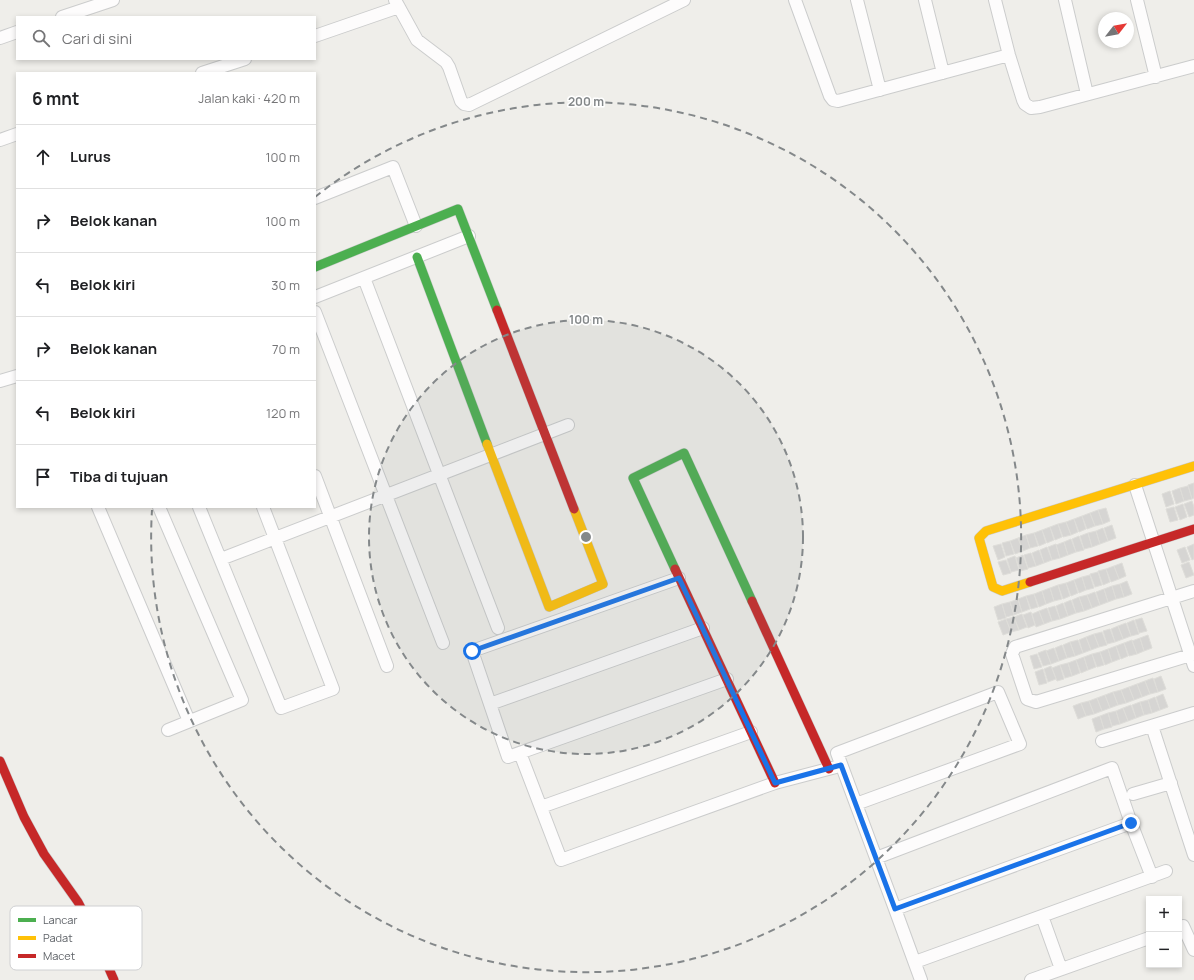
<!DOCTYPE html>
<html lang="id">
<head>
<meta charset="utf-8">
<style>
  :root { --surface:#fff; --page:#f6f6f6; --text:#202124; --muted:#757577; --line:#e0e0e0 }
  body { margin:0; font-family:Manrope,sans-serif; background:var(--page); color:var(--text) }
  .controls { position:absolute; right:12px; bottom:12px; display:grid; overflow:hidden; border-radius:0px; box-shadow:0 2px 6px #0003 }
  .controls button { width:36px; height:36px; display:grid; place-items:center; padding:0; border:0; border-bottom:1px solid var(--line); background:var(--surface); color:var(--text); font:20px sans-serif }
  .compass { position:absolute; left:1098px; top:12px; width:36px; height:36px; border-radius:50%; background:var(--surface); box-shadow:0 2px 6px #0003; rotate:59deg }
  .stop { position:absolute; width:12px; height:12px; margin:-9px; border:3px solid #1a73e8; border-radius:50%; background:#fff }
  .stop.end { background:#1a73e8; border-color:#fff; box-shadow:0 1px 4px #0008 }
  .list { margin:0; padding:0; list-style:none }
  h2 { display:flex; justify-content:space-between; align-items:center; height:52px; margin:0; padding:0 16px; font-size:17px }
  h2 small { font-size:13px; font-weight:400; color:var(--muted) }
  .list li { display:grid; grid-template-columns:26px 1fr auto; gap:12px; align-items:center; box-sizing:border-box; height:64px; padding:0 16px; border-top:1px solid var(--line) }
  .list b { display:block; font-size:15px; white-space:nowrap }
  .list em { font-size:13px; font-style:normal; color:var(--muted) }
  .icon { flex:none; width:22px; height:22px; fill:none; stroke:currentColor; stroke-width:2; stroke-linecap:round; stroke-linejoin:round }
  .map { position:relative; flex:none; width:1194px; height:980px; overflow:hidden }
  .search { position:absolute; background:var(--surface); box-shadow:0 2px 6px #0003; left:16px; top:16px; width:300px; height:44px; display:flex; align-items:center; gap:10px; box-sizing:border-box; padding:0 14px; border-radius:0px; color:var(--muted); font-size:15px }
  .panel { position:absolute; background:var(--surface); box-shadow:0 2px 6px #0003; left:16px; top:72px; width:300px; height:436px; border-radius:0px }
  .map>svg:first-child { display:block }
  .building { fill:#d6d5d3; stroke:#deddd9 }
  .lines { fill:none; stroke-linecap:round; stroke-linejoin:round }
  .street-casing { stroke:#cbcccc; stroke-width:14 }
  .fast-casing { stroke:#cacacb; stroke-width:10 }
  .slow-casing { stroke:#cacacb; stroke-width:10 }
  .jam-casing { stroke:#cacacb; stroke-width:10 }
  .street { stroke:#fdfcfc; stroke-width:12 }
  .fast { stroke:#4caf50; stroke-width:9 }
  .slow { stroke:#ffc107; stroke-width:9 }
  .jam { stroke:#c62828; stroke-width:9 }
  .route { stroke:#1a73e8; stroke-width:5 }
  .ring { fill:none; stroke:#84888a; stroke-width:2; stroke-dasharray:7 5 }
  .key { fill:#fff; stroke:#cfd0d2; stroke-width:1 }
  .key-label { font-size:11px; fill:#5f6368 }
  .centre { fill:#84888a; stroke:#fff; stroke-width:2 }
  .ring-label { font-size:12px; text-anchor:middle; font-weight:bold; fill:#84888a; stroke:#fff; stroke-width:3; stroke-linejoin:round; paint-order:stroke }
</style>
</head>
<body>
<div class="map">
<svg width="1194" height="980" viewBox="0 0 1194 980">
  <rect width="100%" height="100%" fill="#efeeea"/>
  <path class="building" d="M 1194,483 L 1194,498 L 1192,499 L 1188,485 Z
    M 1188,486 L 1192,499 L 1184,501 L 1180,488 Z
    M 1180,488 L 1184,501 L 1176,504 L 1172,491 Z
    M 1170,491 L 1174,504 L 1166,507 L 1162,494 Z
    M 1192,501 L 1194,507 L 1194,515 L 1189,517 L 1184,504 Z
    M 1183,504 L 1187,517 L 1180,520 L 1175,507 Z
    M 1174,507 L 1178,520 L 1170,522 L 1166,509 Z
    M 1106,508 L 1110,521 L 1103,524 L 1098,510 Z
    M 1098,510 L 1103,524 L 1095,526 L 1090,513 Z
    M 1090,513 L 1095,526 L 1087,529 L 1082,516 Z
    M 1082,516 L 1086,529 L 1079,532 L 1074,519 Z
    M 1074,519 L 1078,532 L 1071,535 L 1066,522 Z
    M 1066,522 L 1071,535 L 1063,537 L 1058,524 Z
    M 1058,524 L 1062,537 L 1055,540 L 1050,527 Z
    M 1112,525 L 1116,538 L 1108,541 L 1104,528 Z
    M 1050,527 L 1054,540 L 1047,543 L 1042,530 Z
    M 1103,528 L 1108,541 L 1100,544 L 1096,531 Z
    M 1042,530 L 1046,543 L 1039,546 L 1034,533 Z
    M 1096,531 L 1100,544 L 1092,547 L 1088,533 Z
    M 1034,533 L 1038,546 L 1030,548 L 1026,535 Z
    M 1088,533 L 1092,547 L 1084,549 L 1080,536 Z
    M 1026,535 L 1030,548 L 1023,551 L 1018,538 Z
    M 1079,536 L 1084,550 L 1076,552 L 1072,539 Z
    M 1018,538 L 1023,551 L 1015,554 L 1010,541 Z
    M 1071,539 L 1076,552 L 1068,555 L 1064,542 Z
    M 1010,541 L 1014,554 L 1006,556 L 1002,543 Z
    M 1064,542 L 1068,555 L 1060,558 L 1056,545 Z
    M 1001,544 L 1005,557 L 998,560 L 993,546 Z
    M 1056,544 L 1060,558 L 1052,560 L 1048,547 Z
    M 1194,544 L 1194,559 L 1192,560 L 1187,547 Z
    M 1047,547 L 1052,560 L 1044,563 L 1040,550 Z
    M 1185,547 L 1190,560 L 1182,563 L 1177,550 Z
    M 1039,550 L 1044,563 L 1036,566 L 1032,553 Z
    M 1031,553 L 1036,566 L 1028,568 L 1024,555 Z
    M 1023,555 L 1028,569 L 1020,571 L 1016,558 Z
    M 1015,556 L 1019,570 L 1011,572 L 1007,559 Z
    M 1006,560 L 1011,573 L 1003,575 L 998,562 Z
    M 1189,562 L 1194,575 L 1186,578 L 1181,565 Z
    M 1122,563 L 1126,576 L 1119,579 L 1114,566 Z
    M 1114,566 L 1119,579 L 1111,582 L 1106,569 Z
    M 1106,569 L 1110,582 L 1103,585 L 1098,571 Z
    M 1098,572 L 1102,585 L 1095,587 L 1090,574 Z
    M 1090,575 L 1094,588 L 1086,590 L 1082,577 Z
    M 1082,577 L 1086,590 L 1079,593 L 1074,580 Z
    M 1074,580 L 1078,593 L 1071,596 L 1066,583 Z
    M 1127,581 L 1132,594 L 1124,597 L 1120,584 Z
    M 1066,583 L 1070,596 L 1063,599 L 1058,585 Z
    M 1120,584 L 1124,597 L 1116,599 L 1112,586 Z
    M 1058,585 L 1062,599 L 1054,601 L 1050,588 Z
    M 1112,586 L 1116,599 L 1108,602 L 1104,589 Z
    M 1050,588 L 1054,601 L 1046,604 L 1042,591 Z
    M 1104,589 L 1108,602 L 1100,605 L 1096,592 Z
    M 1042,591 L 1046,604 L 1039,607 L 1034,594 Z
    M 1095,592 L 1100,605 L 1092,608 L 1087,595 Z
    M 1034,594 L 1038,607 L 1031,609 L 1026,596 Z
    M 1087,595 L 1092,608 L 1084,611 L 1079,597 Z
    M 1026,596 L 1030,609 L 1022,612 L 1018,599 Z
    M 1079,597 L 1084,611 L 1076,613 L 1072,600 Z
    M 1018,599 L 1022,612 L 1014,615 L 1010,602 Z
    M 1071,600 L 1076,613 L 1068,616 L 1064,603 Z
    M 1010,602 L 1014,615 L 1006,617 L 1002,604 Z
    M 1063,603 L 1068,616 L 1060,619 L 1056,606 Z
    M 1002,604 L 1006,618 L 998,620 L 994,607 Z
    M 1055,606 L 1060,619 L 1052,621 L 1048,608 Z
    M 1047,608 L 1052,621 L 1044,624 L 1039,611 Z
    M 1039,611 L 1044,624 L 1036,627 L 1032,614 Z
    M 1031,612 L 1035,625 L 1028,628 L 1023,615 Z
    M 1022,614 L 1027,627 L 1019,630 L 1014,617 Z
    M 1014,617 L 1019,630 L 1011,632 L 1006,619 Z
    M 1142,618 L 1147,631 L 1139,633 L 1135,620 Z
    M 1006,619 L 1011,632 L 1003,635 L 998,622 Z
    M 1134,620 L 1139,634 L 1131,636 L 1127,623 Z
    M 1126,623 L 1131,636 L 1123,639 L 1118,626 Z
    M 1118,626 L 1123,639 L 1115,642 L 1111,629 Z
    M 1110,629 L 1115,642 L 1107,644 L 1103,631 Z
    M 1102,632 L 1107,645 L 1099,647 L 1094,634 Z
    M 1094,634 L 1099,647 L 1091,650 L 1086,637 Z
    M 1148,635 L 1152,648 L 1144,651 L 1140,638 Z
    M 1086,637 L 1091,650 L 1083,653 L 1079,640 Z
    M 1140,638 L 1144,651 L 1137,654 L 1132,641 Z
    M 1078,640 L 1083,653 L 1075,656 L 1070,642 Z
    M 1132,640 L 1137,654 L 1129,656 L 1124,643 Z
    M 1070,642 L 1075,656 L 1067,658 L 1063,645 Z
    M 1124,643 L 1128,656 L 1121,659 L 1116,646 Z
    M 1062,645 L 1067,658 L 1059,661 L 1055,648 Z
    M 1116,646 L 1120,659 L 1112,662 L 1108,649 Z
    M 1054,648 L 1059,661 L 1051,664 L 1046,651 Z
    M 1108,649 L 1112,662 L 1105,665 L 1100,652 Z
    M 1046,650 L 1051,664 L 1043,666 L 1038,653 Z
    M 1100,652 L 1104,665 L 1097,667 L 1092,654 Z
    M 1037,654 L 1042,667 L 1034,669 L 1030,656 Z
    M 1092,654 L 1096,667 L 1088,670 L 1084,657 Z
    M 1084,657 L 1088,670 L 1081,673 L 1076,660 Z
    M 1076,660 L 1080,673 L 1072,676 L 1068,663 Z
    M 1068,663 L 1072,676 L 1065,678 L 1060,665 Z
    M 1060,665 L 1064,679 L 1057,681 L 1052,668 Z
    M 1051,666 L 1056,679 L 1048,682 L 1044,669 Z
    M 1043,669 L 1047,683 L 1039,685 L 1035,672 Z
    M 1161,676 L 1166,689 L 1158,692 L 1154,679 Z
    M 1153,678 L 1158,692 L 1150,694 L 1145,681 Z
    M 1145,681 L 1150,694 L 1142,697 L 1137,684 Z
    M 1137,684 L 1142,697 L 1134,700 L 1129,687 Z
    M 1129,687 L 1134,700 L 1126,703 L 1121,690 Z
    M 1121,690 L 1126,703 L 1118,705 L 1113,692 Z
    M 1113,692 L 1118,705 L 1110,708 L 1105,695 Z
    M 1163,694 L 1168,707 L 1160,710 L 1156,697 Z
    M 1105,695 L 1110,708 L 1102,711 L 1097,698 Z
    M 1155,697 L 1160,710 L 1152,713 L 1148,700 Z
    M 1097,698 L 1102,711 L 1094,714 L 1089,701 Z
    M 1148,700 L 1152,713 L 1144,715 L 1140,702 Z
    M 1089,701 L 1094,714 L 1086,716 L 1081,703 Z
    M 1140,702 L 1144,715 L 1136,718 L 1132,705 Z
    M 1081,703 L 1086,716 L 1078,719 L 1073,706 Z
    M 1131,705 L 1136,718 L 1128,721 L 1123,708 Z
    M 1123,708 L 1128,721 L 1120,724 L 1116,711 Z
    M 1116,711 L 1120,724 L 1112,726 L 1108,713 Z
    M 1108,713 L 1112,727 L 1104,729 L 1100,716 Z
    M 1100,716 L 1104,729 L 1096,732 L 1092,719 Z"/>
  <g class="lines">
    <defs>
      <path id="street" d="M 395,0 L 417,40 L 446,62 L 449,67 L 461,101 L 464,104 L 469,105 L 684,0
        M 795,0 L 830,96 L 833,100 L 838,101 L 1009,55
        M 857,0 L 880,90
        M 925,0 L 943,73
        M 995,0 L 1009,55 L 1023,100 L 1025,104 L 1031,108 L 1040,107 L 1194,66
        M 1065,0 L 1087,94
        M 1137,0 L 1156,77
        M 62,17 L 113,0
        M 315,36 L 399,7
        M 0,38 L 17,32
        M 202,73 L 245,59
        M 0,140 L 17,134
        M 315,198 L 393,167 L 416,226
        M 364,278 L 498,628
        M 315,297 L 469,236
        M 315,312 L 443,643
        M 0,381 L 17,376
        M 315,476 L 387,666
        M 1135,485 L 1194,666
        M 98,507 L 189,721
        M 159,507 L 242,700 L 168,730
        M 199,507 L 281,708 L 333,689 L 263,507
        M 221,559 L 568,425
        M 679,578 L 472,651 L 508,757 L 727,679
        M 1194,591 L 1015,647 L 1012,654 L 1027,699 L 1036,702 L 1194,654
        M 490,704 L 703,628
        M 1152,726 L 1194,855
        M 1102,741 L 1194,713
        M 520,753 L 561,860 L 775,783 L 836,767
        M 1133,794 L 1171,783
        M 856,804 L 1020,744 L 998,692 L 837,753 L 895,909
        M 541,807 L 751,732
        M 876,858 L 1112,768 L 1131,823
        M 1042,916 L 1061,969
        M 1179,927 L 1183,926 L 1194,950
        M 915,962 L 1166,871
        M 921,980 L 895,909 L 1131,823 L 1152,877
        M 1031,980 L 1149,938"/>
      <path id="fast" d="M 417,257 L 487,444
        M 315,267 L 458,209 L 497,310
        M 675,569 L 633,478 L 684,453 L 752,601"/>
      <path id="slow" d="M 487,444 L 549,607 L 603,584 L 574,509
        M 1030,582 L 1002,591 L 993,587 L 979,538 L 986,531 L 1194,466"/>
      <path id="jam" d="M 497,310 L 574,509
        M 675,569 L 775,783
        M 1030,582 L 1194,529
        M 752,601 L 829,769
        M 0,761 L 24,817 L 44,854 L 78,902 L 89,923 L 114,980"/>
    </defs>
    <use href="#street" class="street-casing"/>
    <use href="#fast" class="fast-casing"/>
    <use href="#slow" class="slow-casing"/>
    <use href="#jam" class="jam-casing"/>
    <use href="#street" class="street"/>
    <use href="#fast" class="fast"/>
    <use href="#slow" class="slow"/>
    <use href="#jam" class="jam"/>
  </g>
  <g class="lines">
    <path class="route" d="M 472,651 L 679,578 L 775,783 L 841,765 L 895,909 L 1131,823"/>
  </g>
  <circle cx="586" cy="537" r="217" fill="#84888a" fill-opacity=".12"/>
  <g class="ring">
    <circle cx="586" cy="537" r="217"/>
    <path d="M315 197A435 435 0 1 1 152 510"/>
  </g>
  <rect x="10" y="906" width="132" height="64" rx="6" class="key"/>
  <rect x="18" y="918" width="18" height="4" fill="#4caf50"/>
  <rect x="18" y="936" width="18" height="4" fill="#ffc107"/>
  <rect x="18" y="954" width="18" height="4" fill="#c62828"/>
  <g class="key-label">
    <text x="43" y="924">Lancar</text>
    <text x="43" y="942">Padat</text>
    <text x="43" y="960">Macet</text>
  </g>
  <circle cx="586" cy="537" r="6" class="centre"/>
  <g class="ring-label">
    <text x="586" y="106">200 m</text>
    <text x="586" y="324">100 m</text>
  </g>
</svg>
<div class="controls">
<button>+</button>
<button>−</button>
</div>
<svg class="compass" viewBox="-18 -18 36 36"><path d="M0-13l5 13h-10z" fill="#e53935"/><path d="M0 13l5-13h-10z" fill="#757577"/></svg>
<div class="stop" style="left:472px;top:651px"></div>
<div class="stop end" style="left:1131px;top:823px"></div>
<div class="search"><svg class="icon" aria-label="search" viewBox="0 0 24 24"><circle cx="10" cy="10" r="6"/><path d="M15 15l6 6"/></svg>Cari di sini</div>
<section class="panel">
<h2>6 mnt<small>Jalan kaki · 420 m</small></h2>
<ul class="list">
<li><svg class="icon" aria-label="ahead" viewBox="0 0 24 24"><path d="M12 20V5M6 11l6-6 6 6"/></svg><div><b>Lurus</b></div><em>100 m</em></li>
<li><svg class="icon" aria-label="right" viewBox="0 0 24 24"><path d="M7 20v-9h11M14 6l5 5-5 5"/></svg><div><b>Belok kanan</b></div><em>100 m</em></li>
<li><svg class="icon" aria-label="left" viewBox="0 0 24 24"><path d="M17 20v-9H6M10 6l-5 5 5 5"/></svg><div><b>Belok kiri</b></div><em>30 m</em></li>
<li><svg class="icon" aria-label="right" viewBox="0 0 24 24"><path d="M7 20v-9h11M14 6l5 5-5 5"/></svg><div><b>Belok kanan</b></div><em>70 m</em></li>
<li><svg class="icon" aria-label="left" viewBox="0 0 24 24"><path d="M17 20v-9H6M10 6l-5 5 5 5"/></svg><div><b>Belok kiri</b></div><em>120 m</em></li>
<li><svg class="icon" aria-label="arrive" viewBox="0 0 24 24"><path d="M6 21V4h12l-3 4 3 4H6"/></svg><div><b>Tiba di tujuan</b></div></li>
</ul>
</section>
</div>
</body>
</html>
